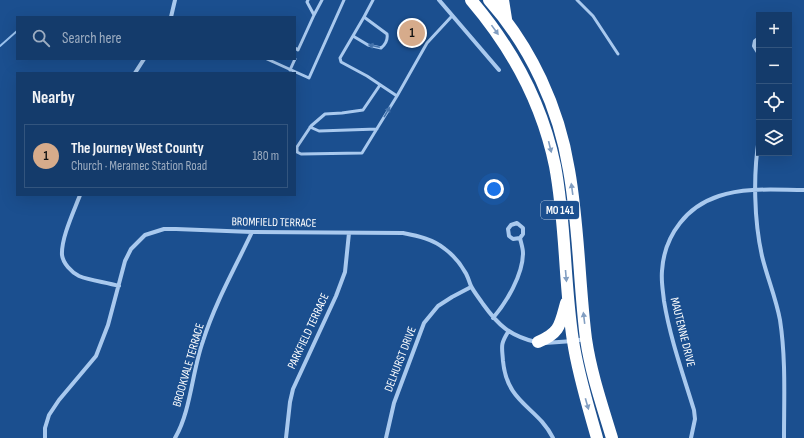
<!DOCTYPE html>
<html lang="en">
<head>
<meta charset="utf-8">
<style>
  :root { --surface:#143b6b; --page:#214673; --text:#f1f3f6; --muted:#9dadc1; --line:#33557e; --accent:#d6ab8b }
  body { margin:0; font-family:"Sofia Sans Condensed",sans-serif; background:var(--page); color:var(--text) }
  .controls { position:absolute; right:12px; top:12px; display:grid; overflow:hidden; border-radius:0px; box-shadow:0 4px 16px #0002 }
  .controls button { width:36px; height:36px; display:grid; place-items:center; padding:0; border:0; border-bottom:1px solid var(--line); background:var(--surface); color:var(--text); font:20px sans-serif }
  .you { position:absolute; left:494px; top:189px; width:14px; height:14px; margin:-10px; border:3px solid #fff; border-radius:50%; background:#1a73e8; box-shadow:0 0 0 6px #1a73e833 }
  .badge { display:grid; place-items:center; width:26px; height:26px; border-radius:50%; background:var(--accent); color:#111; font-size:13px; font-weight:700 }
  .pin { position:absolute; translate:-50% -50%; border:2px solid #fff; box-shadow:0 1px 4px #0006 }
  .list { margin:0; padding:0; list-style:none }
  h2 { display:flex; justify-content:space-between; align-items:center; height:52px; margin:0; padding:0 16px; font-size:17px }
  h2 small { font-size:13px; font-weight:400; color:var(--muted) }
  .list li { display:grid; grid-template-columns:26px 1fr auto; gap:12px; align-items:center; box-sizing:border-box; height:64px; margin:0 8px 8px; padding:0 8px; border:1px solid var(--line); border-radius:0px }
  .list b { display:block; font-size:15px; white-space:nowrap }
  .list p { margin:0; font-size:13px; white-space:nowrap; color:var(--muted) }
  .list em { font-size:13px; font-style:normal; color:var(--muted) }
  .icon { flex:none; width:22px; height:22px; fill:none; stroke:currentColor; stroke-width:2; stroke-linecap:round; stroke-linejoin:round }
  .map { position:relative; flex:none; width:804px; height:438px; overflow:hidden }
  .search { position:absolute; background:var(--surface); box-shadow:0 4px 16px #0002; left:16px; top:16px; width:280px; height:44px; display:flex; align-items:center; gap:10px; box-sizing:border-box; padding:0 14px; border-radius:0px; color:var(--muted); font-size:15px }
  .panel { position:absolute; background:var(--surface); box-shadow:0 4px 16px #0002; left:16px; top:72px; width:280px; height:124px; border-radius:0px }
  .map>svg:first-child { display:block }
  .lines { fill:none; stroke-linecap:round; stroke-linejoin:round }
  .stream { stroke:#9cc4f0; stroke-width:2 }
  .lane { stroke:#a9c9ee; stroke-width:3 }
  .street { stroke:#a9c9ee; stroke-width:4 }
  .highway { stroke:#fff; stroke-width:12 }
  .oneway { fill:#829ec1 }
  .oneway2 { fill:#4674ac }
  .labels { text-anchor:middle; stroke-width:3.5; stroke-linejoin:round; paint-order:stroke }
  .shield { fill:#1b4f8f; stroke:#bbcadd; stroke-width:1 }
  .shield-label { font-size:11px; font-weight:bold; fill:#fff }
  .street-label { font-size:12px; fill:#fff; stroke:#1b4f8f }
</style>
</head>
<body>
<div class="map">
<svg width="804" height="438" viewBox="0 0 804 438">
  <rect width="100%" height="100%" fill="#1b4f8f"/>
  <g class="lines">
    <path class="stream" d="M 0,46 L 17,31"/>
    <path class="lane" d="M 373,0 L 364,17 L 340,58 L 341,62 L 367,76 L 397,96 L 427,43 L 452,16
      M 577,0 L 593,16 L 618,54
      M 314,15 L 322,0
      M 353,36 L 368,45 L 381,48 C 386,44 388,40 387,34 L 364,17
      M 295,48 L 298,50 L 314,15 L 307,2 L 308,0
      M 267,59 L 309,78 L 344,0
      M 290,70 L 295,59
      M 380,85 L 363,110 L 342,113 L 325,114 L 311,126 L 297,147 L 297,152 L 301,154 L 362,153 L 397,96
      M 310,127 L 319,131 L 377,129"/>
    <path class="street" d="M 439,0 L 499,70
      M 171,17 L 175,0
      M 759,38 L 755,41 L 754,46 L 759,54
      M 135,73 L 144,59
      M 759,138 C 753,174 754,220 762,256 C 767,277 776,298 780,320 C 786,359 784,399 784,438
      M 80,195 C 74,211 61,238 62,255 C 63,263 71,272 79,276 C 91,281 106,282 119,286
      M 493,318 C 506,303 523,275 523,253 C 523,248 521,243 520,238 L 523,234 L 523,228 L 517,223 L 511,225 L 508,229 L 509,236 L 513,239 L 520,238
      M 508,332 C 500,345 502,346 503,361 C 507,404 537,406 553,438
      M 545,343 L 573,341 L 585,339
      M 45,438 L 45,428 L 49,415 L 59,400 L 96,356 L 108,325 L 125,261 L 131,249 L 145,235 L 164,229 L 176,229 L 252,232 L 403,233 C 418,236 433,239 445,249 C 453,255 460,263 465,272 C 468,276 469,282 471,286 C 474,292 479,298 483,304 C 498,325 510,336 536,342
      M 175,438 C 191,411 192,371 203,341 C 215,303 235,268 252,232
      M 286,438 L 290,402 L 293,389 L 336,296 L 345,272 L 349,233
      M 386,438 L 394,403 L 424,323 L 438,306 L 452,297 L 471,287
      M 691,438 L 695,419 L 694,410 C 683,374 670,338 664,301 C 663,291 661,281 662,271 C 663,254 669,237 680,223 C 690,210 704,201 719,196 C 745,187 777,190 804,190"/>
    <path class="highway" d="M 471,0 C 512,48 542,103 555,166 C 566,224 564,283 573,341 C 578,374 588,406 597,438
      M 489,0 C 531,47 559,108 569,170 C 579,226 579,283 586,339 C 591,373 602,405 612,438
      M 503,0 L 506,19
      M 538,342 C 560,333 560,325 566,303"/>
  </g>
  <defs><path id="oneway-solid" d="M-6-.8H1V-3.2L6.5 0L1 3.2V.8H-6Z"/></defs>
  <g class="oneway">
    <use href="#oneway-solid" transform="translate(495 30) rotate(54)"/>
    <use href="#oneway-solid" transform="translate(550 147) rotate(76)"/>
    <use href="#oneway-solid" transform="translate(572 189) rotate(-98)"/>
    <use href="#oneway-solid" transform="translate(566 276) rotate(85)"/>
    <use href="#oneway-solid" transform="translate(584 318) rotate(-97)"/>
    <use href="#oneway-solid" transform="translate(587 404) rotate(74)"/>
  </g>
  <g class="oneway2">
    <use href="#oneway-solid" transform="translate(374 46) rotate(-168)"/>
    <use href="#oneway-solid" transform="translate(387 112) rotate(-60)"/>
  </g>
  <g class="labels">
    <rect class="shield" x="541" y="201" width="38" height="18" rx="3"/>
    <g class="shield-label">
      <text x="560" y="214">MO 141</text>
    </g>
    <g class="street-label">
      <text transform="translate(274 222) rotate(1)" y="4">BROMFIELD TERRACE</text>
      <text transform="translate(308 331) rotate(-65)" y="4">PARKFIELD TERRACE</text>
      <text transform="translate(683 332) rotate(76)" y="4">MAUTENNE DRIVE</text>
      <text transform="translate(400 359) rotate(-69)" y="4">DELHURST DRIVE</text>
      <text transform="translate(188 365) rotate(-74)" y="4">BROOKVALE TERRACE</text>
    </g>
  </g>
</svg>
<div class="controls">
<button>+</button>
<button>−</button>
<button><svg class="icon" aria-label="locate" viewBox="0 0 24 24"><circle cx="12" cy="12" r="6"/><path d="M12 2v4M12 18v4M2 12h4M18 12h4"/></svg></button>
<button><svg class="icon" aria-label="layers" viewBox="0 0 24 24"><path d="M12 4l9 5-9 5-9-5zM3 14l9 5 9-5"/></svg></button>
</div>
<div class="you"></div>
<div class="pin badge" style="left:412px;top:33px">1</div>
<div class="search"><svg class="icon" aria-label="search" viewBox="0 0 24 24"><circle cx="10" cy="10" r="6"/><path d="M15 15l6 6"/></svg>Search here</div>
<section class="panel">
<h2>Nearby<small></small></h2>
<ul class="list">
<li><span class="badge">1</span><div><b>The Journey West County</b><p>Church · Meramec Station Road</p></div><em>180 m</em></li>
</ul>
</section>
</div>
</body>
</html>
